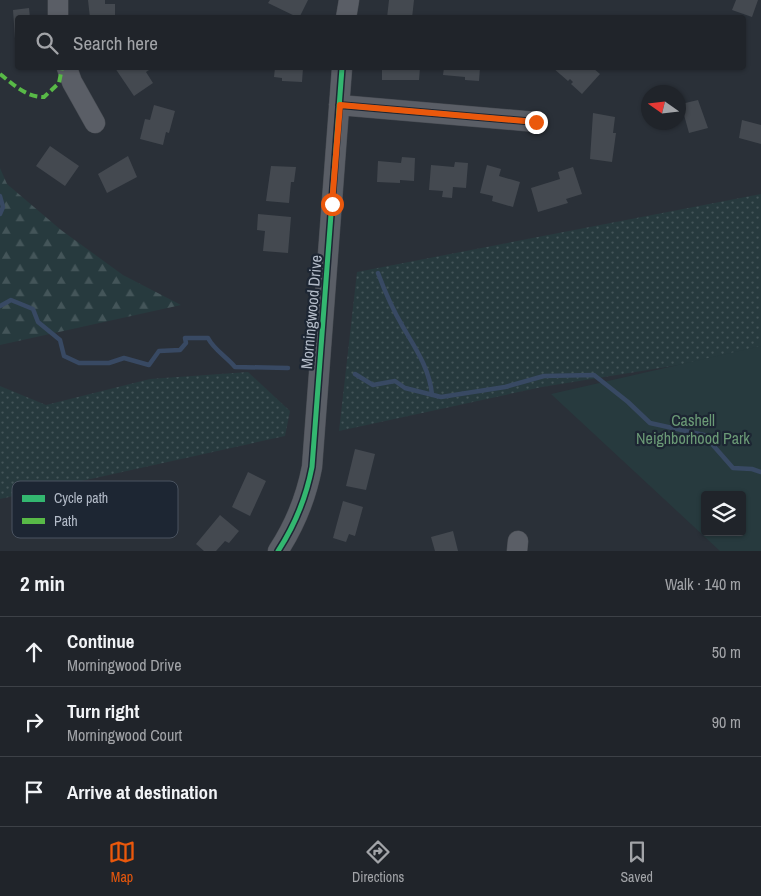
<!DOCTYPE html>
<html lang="en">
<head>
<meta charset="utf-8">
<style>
  :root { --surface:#20242a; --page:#2d3036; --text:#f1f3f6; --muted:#a2a4a8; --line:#3d4147; --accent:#ea580c }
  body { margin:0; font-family:"Archivo Narrow",sans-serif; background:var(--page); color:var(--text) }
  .controls { position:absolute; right:15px; bottom:15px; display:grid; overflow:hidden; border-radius:5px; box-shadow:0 1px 4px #0004 }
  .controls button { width:45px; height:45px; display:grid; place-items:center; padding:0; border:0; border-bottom:1px solid var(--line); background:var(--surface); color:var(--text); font:25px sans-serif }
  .compass { position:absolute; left:641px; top:85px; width:45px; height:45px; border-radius:50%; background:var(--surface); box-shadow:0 1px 4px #0004; rotate:284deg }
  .stop { position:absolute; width:15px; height:15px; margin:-11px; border:4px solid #ea580c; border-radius:50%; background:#fff }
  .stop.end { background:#ea580c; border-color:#fff; box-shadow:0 1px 5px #0008 }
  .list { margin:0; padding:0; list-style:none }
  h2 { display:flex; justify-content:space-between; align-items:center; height:65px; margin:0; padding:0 20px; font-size:21px }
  h2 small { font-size:16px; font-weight:400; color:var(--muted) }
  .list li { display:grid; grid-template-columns:32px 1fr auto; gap:15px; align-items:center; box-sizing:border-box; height:70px; padding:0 20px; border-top:1px solid var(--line) }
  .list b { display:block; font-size:19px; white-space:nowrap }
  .list p { margin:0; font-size:16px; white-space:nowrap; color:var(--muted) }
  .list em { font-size:16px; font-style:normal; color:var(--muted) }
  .icon { flex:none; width:28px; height:28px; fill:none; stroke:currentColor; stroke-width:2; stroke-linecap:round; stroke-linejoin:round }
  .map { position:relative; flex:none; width:761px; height:551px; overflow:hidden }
  .search { position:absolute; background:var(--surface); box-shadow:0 1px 4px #0004; left:15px; right:15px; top:15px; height:55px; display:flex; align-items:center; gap:12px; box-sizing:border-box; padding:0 18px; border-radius:5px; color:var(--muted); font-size:19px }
  .sheet { height:275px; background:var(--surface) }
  nav { display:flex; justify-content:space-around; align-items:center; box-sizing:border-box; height:70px; border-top:1px solid var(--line); background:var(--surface); font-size:14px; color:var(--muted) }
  nav a { display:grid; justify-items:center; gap:2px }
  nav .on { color:var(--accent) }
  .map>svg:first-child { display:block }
  .grass { fill:url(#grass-dots) }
  .forest { fill:url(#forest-firs) }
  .green { fill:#273a3e; fill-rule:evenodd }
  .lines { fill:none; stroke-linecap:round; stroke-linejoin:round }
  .stream { stroke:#384963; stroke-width:4.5 }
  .building { fill:#444950 }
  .minor-casing { stroke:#484c53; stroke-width:21 }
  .minor { stroke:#5a5e66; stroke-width:20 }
  .quiet { stroke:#58b947; stroke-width:4; stroke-dasharray:8 4; stroke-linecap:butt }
  .cycleway-casing { stroke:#1d2633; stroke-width:8 }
  .cycleway { stroke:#33b770; stroke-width:5 }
  .route { stroke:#ea580c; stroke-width:6 }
  .labels { text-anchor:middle; stroke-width:4.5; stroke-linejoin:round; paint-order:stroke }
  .street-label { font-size:16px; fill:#b4bcc9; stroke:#1d2633 }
  .park-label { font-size:16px; fill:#6b9a76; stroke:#1d2633 }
  .key { fill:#1d2633; stroke:#4a5360; stroke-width:1 }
  .key-label { font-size:14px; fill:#b4bcc9 }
</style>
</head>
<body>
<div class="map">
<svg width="761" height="551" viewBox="0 0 761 551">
  <defs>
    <pattern id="grass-dots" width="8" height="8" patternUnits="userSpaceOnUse" patternTransform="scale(1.25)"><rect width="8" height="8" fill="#273a3e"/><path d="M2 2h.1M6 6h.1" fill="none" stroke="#445559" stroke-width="1.8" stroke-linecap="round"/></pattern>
    <pattern id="forest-firs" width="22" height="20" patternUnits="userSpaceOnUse" patternTransform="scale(1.25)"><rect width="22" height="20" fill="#273a3e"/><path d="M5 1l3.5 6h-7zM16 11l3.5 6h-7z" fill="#445559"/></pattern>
  </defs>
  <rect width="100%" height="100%" fill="#2a3038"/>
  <path class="grass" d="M 761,194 L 761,347 L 685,364 L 542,387 L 339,431 L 357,272 Z
    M 248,372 L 290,411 L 285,436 L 0,499 L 0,386 L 46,405 L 150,379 Z"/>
  <path class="forest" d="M 0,168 L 7,184 L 61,230 L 123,275 L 181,305 L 0,345 Z"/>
  <path class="green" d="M 761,346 L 761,551 L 720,551 L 551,394 ZM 705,495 L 742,495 L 742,532 L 705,532 Z"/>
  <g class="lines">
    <path class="stream" d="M 0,196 L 3,207 L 0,214
      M 378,273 C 385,292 393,310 403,327 C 416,349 430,370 432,395
      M 0,306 L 11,300 L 33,309 L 38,322 L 60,340 L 64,356 L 79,363 L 109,363 L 124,358 L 149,365 L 159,351 L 180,350 L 186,343 L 185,338 L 208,338 C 214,350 227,357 235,367 L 288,368
      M 355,374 L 373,385 L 395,381 L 405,388 L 441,397 L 505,387 L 544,376 L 594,375 L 628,402 L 650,423 L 704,435 L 733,468 L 752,469 L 761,472"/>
  </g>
  <path class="building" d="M 88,0 L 105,0 L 105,4 L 115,4 L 115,18 L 90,18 Z
    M 270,0 L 308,0 L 299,18 L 268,3 Z
    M 389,0 L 414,0 L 412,18 L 387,18 Z
    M 736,0 L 758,0 L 752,17 L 732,10 Z
    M 29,8 L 30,18 L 18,18 L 16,53 L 13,10 Z
    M 115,68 L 147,68 L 149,70 L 146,72 L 153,83 L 134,96 Z
    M 275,68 L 303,68 L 302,82 L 282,81 L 282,78 L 274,77 Z
    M 382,68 L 420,68 L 419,80 L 382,80 Z
    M 444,68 L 480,68 L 479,81 L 465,80 L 465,77 L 443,75 Z
    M 553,68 L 593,68 L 600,74 L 582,94 L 571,84 L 573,82 L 570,79 L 568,81 Z
    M 698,100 L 708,128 L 689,133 L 681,104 Z
    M 154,105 L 175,111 L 169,133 L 166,132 L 163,145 L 140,139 L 145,119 L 150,120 Z
    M 593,113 L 615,117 L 613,133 L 616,133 L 612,162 L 590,159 Z
    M 742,120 L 761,125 L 761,144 L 739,138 Z
    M 50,146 L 79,166 L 65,186 L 36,166 Z
    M 128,156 L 137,177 L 107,193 L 98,174 Z
    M 402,157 L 415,158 L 414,181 L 400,180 L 400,183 L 377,182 L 378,161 L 401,163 Z
    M 455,162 L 468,163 L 466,188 L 453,187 L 452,198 L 442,197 L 443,191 L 429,190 L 431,165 L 454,167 Z
    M 487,165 L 501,169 L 499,176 L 520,182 L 513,207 L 492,201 L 493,196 L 480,193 Z
    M 271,166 L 296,167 L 294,182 L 291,182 L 289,203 L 266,201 Z
    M 573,167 L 582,194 L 566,199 L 568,203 L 538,212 L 531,188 L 560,179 L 558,172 Z
    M 258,214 L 291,217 L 288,253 L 263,251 L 265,231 L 257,230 Z
    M 355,449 L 375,454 L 366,490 L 346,486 Z
    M 248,472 L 266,481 L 250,516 L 232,507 Z
    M 343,501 L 363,507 L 355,536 L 349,534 L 346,542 L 333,538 Z
    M 220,515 L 239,531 L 229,543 L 225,541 L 216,551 L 204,551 L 196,544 Z
    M 453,531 L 458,551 L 435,551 L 431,537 Z"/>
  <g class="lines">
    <defs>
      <path id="minor" d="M 58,18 L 58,0
        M 346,18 L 349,0
        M 67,68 L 72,82 L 95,123
        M 339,105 L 536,122
        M 278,551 C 295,525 306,498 312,467 L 342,68
        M 517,551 L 518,541"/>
    </defs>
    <use href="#minor" class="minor-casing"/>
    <use href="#minor" class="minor"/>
    <path class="quiet" d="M 0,74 C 14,85 26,97 44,97 L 59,83 L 62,68"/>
    <defs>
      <path id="cycleway" d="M 339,105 L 536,122
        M 278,551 C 295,525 306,498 312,467 L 342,68"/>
    </defs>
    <use href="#cycleway" class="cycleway-casing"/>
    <use href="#cycleway" class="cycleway"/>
  </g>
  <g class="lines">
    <path class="route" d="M 332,204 L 340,105 L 536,122"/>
  </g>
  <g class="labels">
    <g class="street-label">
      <text transform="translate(311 312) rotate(-85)" y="6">Morningwood Drive</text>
    </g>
    <g class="park-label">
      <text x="693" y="426">Cashell<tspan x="693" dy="18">Neighborhood Park</tspan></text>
    </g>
  </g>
  <rect x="12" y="481" width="166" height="57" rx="8" class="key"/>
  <rect x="22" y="495" width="23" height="7" fill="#33b770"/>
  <rect x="22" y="518" width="23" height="6" fill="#58b947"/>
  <g class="key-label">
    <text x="54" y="503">Cycle path</text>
    <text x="54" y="526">Path</text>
  </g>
</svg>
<div class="controls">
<button><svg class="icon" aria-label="layers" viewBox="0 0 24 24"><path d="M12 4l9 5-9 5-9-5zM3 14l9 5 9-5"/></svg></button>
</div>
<svg class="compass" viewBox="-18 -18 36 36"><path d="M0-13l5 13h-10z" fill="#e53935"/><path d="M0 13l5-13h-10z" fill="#a2a4a8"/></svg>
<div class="stop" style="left:332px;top:204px"></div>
<div class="stop end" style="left:536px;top:122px"></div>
<div class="search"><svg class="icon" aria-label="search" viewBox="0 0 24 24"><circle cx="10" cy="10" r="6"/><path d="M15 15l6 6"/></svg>Search here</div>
</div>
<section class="sheet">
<h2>2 min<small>Walk · 140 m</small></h2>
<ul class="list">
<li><svg class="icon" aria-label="ahead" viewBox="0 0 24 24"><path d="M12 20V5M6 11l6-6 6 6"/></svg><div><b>Continue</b><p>Morningwood Drive</p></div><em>50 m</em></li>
<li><svg class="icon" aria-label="right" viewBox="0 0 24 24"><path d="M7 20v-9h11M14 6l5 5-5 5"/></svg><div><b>Turn right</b><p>Morningwood Court</p></div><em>90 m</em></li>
<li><svg class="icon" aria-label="arrive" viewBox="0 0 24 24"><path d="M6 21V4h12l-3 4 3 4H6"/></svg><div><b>Arrive at destination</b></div></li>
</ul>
</section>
<nav>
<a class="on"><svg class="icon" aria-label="map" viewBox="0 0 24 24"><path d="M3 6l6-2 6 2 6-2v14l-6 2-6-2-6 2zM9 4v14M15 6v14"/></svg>Map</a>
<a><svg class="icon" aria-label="directions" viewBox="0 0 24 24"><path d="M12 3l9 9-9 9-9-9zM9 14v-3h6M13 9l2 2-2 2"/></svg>Directions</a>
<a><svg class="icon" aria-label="saved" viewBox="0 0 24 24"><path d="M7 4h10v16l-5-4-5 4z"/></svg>Saved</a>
</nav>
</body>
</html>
